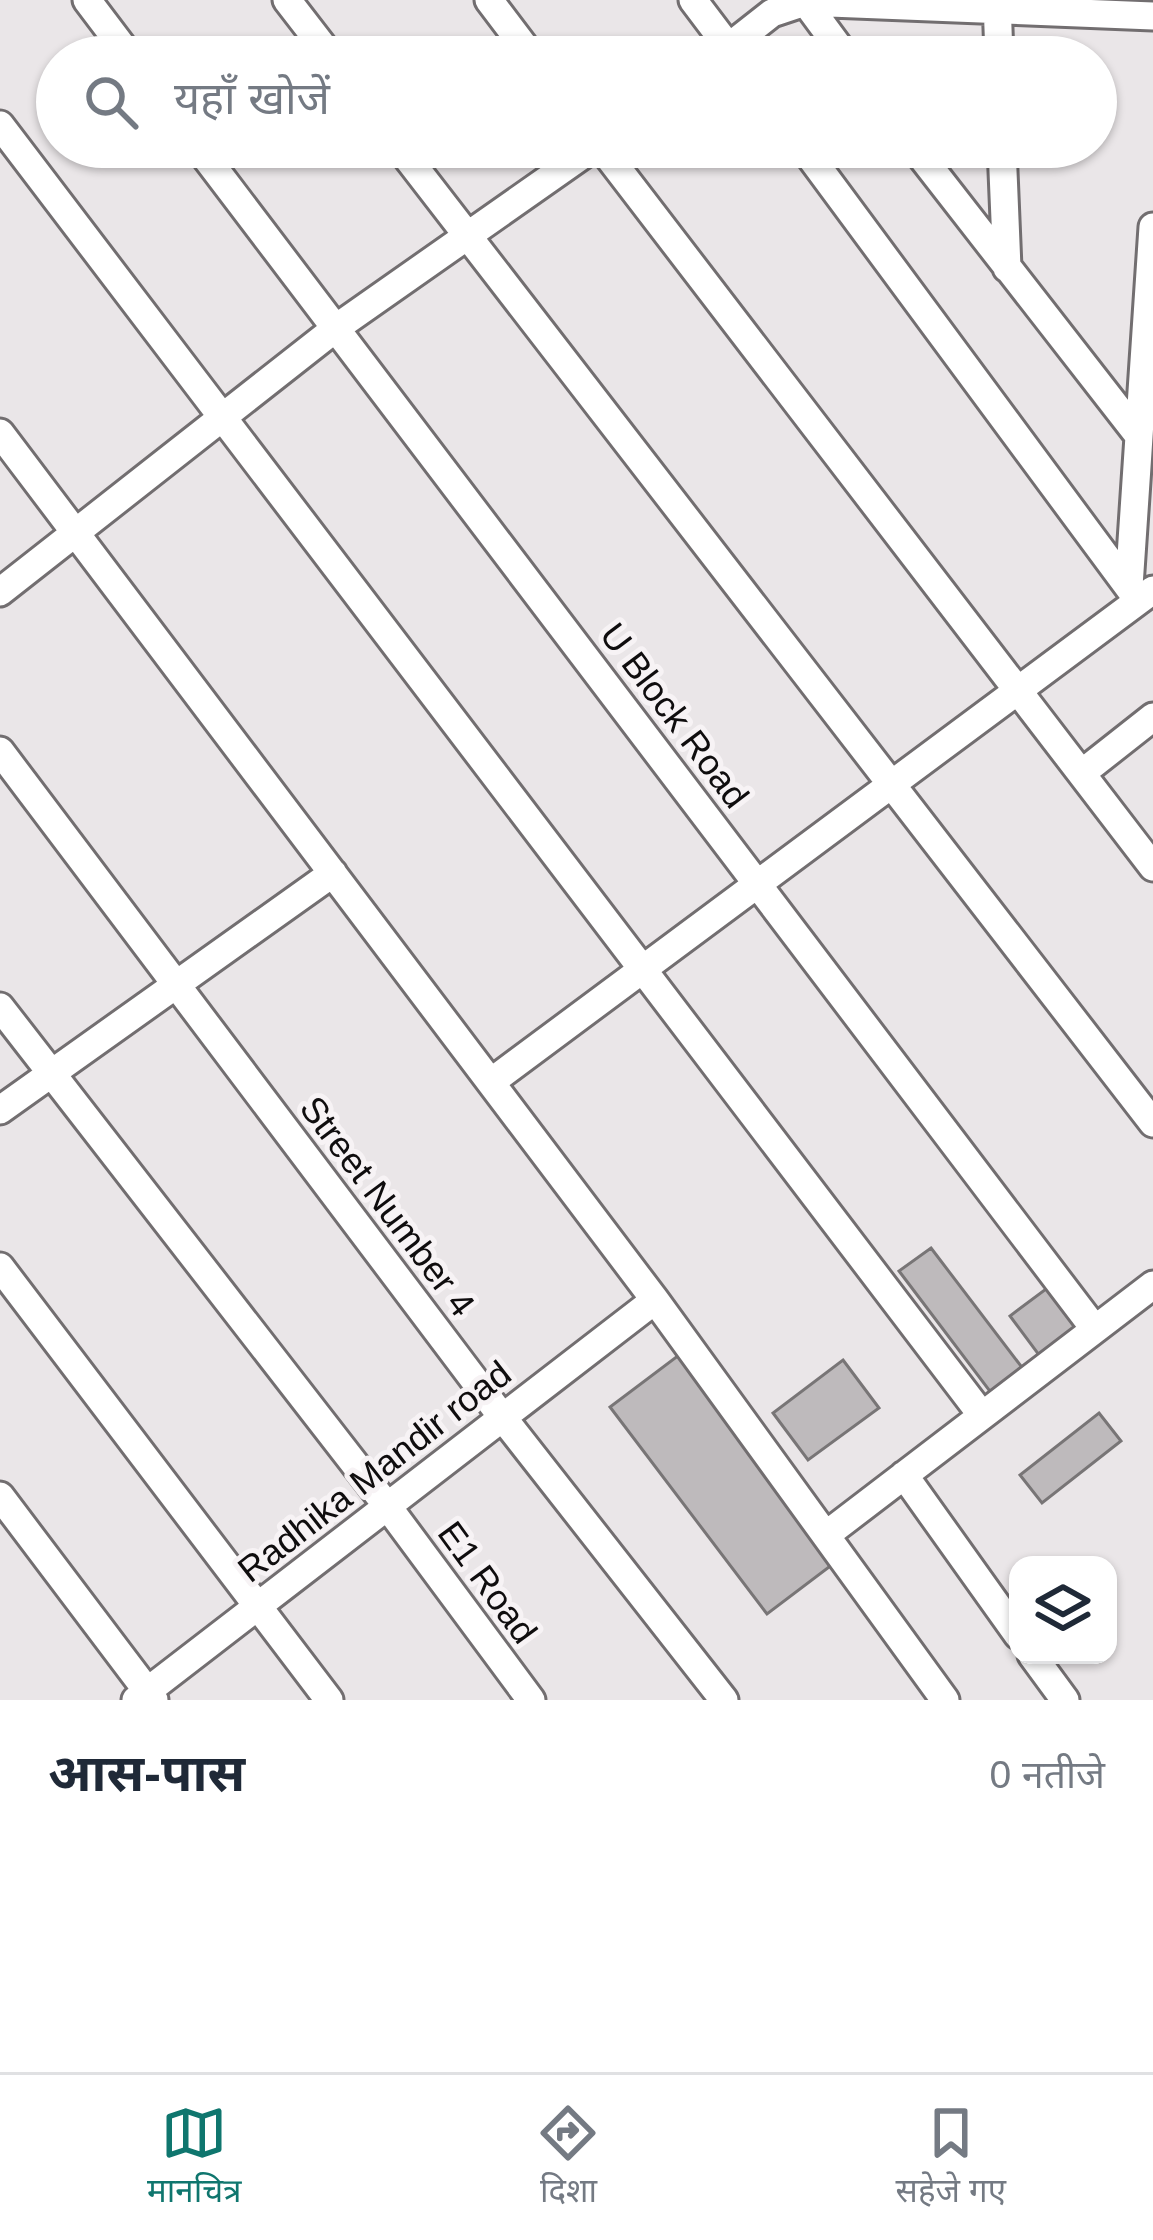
<!DOCTYPE html>
<html lang="hi">
<head>
<meta charset="utf-8">
<style>
  :root { --surface:#fff; --page:#f6f6f7; --text:#1f2937; --muted:#747a83; --line:#e0e1e3; --accent:#0f766e }
  body { margin:0; font-family:Arial,"Noto Sans Devanagari",sans-serif; background:var(--page); color:var(--text) }
  .controls { position:absolute; right:36px; bottom:36px; display:grid; overflow:hidden; border-radius:24px; box-shadow:0 3px 9px #0004 }
  .controls button { width:108px; height:108px; display:grid; place-items:center; padding:0; border:0; border-bottom:3px solid var(--line); background:var(--surface); color:var(--text); font:60px sans-serif }
  .list { margin:0; padding:0; list-style:none }
  h2 { display:flex; justify-content:space-between; align-items:center; height:156px; margin:0; padding:0 48px; font-size:51px }
  h2 small { font-size:39px; font-weight:400; color:var(--muted) }
  .icon { flex:none; width:66px; height:66px; fill:none; stroke:currentColor; stroke-width:2; stroke-linecap:round; stroke-linejoin:round }
  .map { position:relative; flex:none; width:1153px; height:1700px; overflow:hidden }
  .search { position:absolute; background:var(--surface); box-shadow:0 3px 9px #0004; left:36px; right:36px; top:36px; height:132px; display:flex; align-items:center; gap:30px; box-sizing:border-box; padding:0 42px; border-radius:66px; color:var(--muted); font-size:45px }
  .sheet { height:372px; background:var(--surface) }
  nav { display:flex; justify-content:space-around; align-items:center; box-sizing:border-box; height:168px; border-top:3px solid var(--line); background:var(--surface); font-size:33px; color:var(--muted) }
  nav a { display:grid; justify-items:center; gap:6px }
  nav .on { color:var(--accent) }
  .map>svg:first-child { display:block }
  .building { fill:#bebabc; stroke:#787576; stroke-width:3 }
  .lines { fill:none; stroke-linecap:round; stroke-linejoin:round }
  .street-casing { stroke:#726e70; stroke-width:33 }
  .street { stroke:#fff; stroke-width:27 }
  .labels { text-anchor:middle; stroke-width:10; stroke-linejoin:round; paint-order:stroke }
  .street-label { font-size:36px; fill:#0f0d0e; stroke:#f7f3f5 }
</style>
</head>
<body>
<div class="map">
<svg width="1153" height="1700" viewBox="0 0 1153 1700">
  <rect width="100%" height="100%" fill="#eae6e8"/>
  <path class="building" d="M 931,1248 L 1027,1374 L 995,1398 L 899,1271 Z
    M 1050,1286 L 1079,1325 L 1039,1355 L 1010,1316 Z
    M 679,1355 L 837,1561 L 767,1614 L 610,1407 Z
    M 843,1360 L 879,1408 L 808,1460 L 773,1413 Z
    M 1099,1413 L 1121,1441 L 1042,1503 L 1020,1475 Z"/>
  <g class="lines">
    <defs>
      <path id="street" d="M 87,0 L 130,57
        M 287,0 L 331,57
        M 489,0 L 532,57
        M 693,0 L 736,57
        M 804,0 L 846,57
        M 997,0 L 999,57
        M 716,57 L 772,13 L 805,2 L 1153,16
        M 0,125 L 981,1414
        M 198,147 L 1094,1328
        M 399,147 L 1153,1123
        M 601,147 L 1153,867
        M 803,147 L 1138,600
        M 914,147 L 1139,436
        M 1002,147 L 1007,268
        M 0,433 L 655,1300 L 945,1700
        M 1129,586 L 1153,227
        M 0,592 L 336,328 L 594,147
        M 0,751 L 503,1418 L 724,1700
        M 1082,773 L 1153,717
        M 0,1007 L 388,1507 L 531,1700
        M 491,1082 L 1153,590
        M 0,1110 L 333,873
        M 0,1267 L 329,1700
        M 904,1475 L 1018,1635
        M 0,1496 L 154,1700
        M 826,1535 L 1153,1285
        M 1032,1655 L 1065,1700
        M 136,1700 L 655,1300"/>
    </defs>
    <use href="#street" class="street-casing"/>
    <use href="#street" class="street"/>
  </g>
  <g class="labels">
    <g class="street-label">
      <text transform="translate(675 715) rotate(53)" y="13">U Block Road</text>
      <text transform="translate(388 1206) rotate(53)" y="13">Street Number 4</text>
      <text transform="translate(374 1471) rotate(-38)" y="13">Radhika Mandir road</text>
      <text transform="translate(488 1582) rotate(54)" y="13">E1 Road</text>
    </g>
  </g>
</svg>
<div class="controls">
<button><svg class="icon" aria-label="layers" viewBox="0 0 24 24"><path d="M12 4l9 5-9 5-9-5zM3 14l9 5 9-5"/></svg></button>
</div>
<div class="search"><svg class="icon" aria-label="search" viewBox="0 0 24 24"><circle cx="10" cy="10" r="6"/><path d="M15 15l6 6"/></svg>यहाँ खोजें</div>
</div>
<section class="sheet">
<h2>आस-पास<small>0 नतीजे</small></h2>
<ul class="list">
</ul>
</section>
<nav>
<a class="on"><svg class="icon" aria-label="map" viewBox="0 0 24 24"><path d="M3 6l6-2 6 2 6-2v14l-6 2-6-2-6 2zM9 4v14M15 6v14"/></svg>मानचित्र</a>
<a><svg class="icon" aria-label="directions" viewBox="0 0 24 24"><path d="M12 3l9 9-9 9-9-9zM9 14v-3h6M13 9l2 2-2 2"/></svg>दिशा</a>
<a><svg class="icon" aria-label="saved" viewBox="0 0 24 24"><path d="M7 4h10v16l-5-4-5 4z"/></svg>सहेजे गए</a>
</nav>
</body>
</html>
